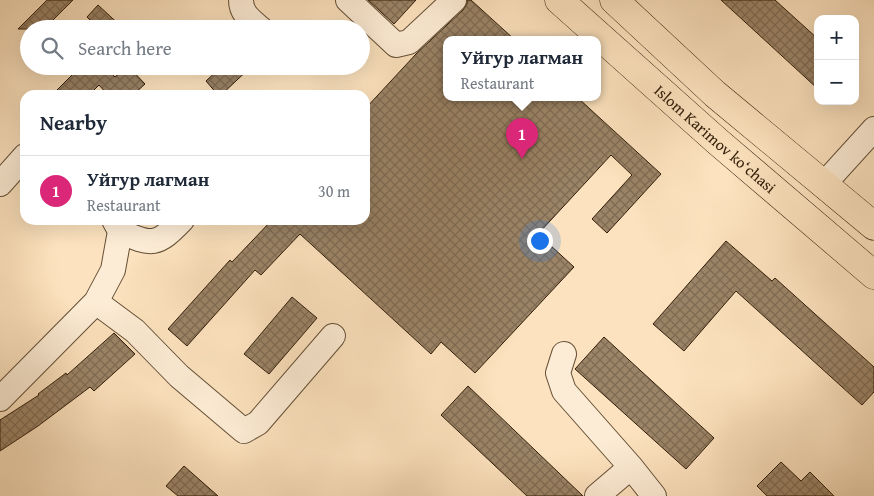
<!DOCTYPE html>
<html lang="en">
<head>
<meta charset="utf-8">
<style>
  :root { --surface:#fff; --page:#f6f6f7; --text:#1f2937; --muted:#747a83; --line:#e0e1e3; --accent:#db2777 }
  body { margin:0; font-family:"Gentium Book Plus",serif; background:var(--page); color:var(--text) }
  .controls { position:absolute; right:15px; top:15px; display:grid; overflow:hidden; border-radius:10px; box-shadow:0 5px 20px #0002 }
  .controls button { width:45px; height:45px; display:grid; place-items:center; padding:0; border:0; border-bottom:1px solid var(--line); background:var(--surface); color:var(--text); font:25px sans-serif }
  .you { position:absolute; left:539px; top:240px; width:18px; height:18px; margin:-12px; border:4px solid #fff; border-radius:50%; background:#1a73e8; box-shadow:0 0 0 8px #1a73e833 }
  .badge { display:grid; place-items:center; width:32px; height:32px; border-radius:50%; background:var(--accent); color:#fff; font-size:16px; font-weight:700 }
  .pin { position:absolute; translate:-50% -41px; filter:drop-shadow(0 1px 2px #0008) }
  .pin::after { content:''; position:absolute; top:26px; width:18px; height:15px; background:inherit; clip-path:polygon(0 0,100% 0,50% 100%) }
  .popup { position:absolute; left:443px; top:36px; width:158px; height:65px; box-sizing:border-box; display:grid; place-content:center; border-radius:10px; background:var(--surface); filter:drop-shadow(0 1px 4px #0005); font-size:16px; white-space:nowrap; color:var(--muted) }
  .popup b { font-size:19px; color:var(--text) }
  .popup::after { content:''; position:absolute; left:50%; top:100%; margin-left:-10px; border:10px solid transparent; border-top-color:var(--surface) }
  .list { margin:0; padding:0; list-style:none }
  h2 { display:flex; justify-content:space-between; align-items:center; height:65px; margin:0; padding:0 20px; font-size:21px }
  h2 small { font-size:16px; font-weight:400; color:var(--muted) }
  .list li { display:grid; grid-template-columns:32px 1fr auto; gap:15px; align-items:center; box-sizing:border-box; height:70px; padding:0 20px; border-top:1px solid var(--line) }
  .list b { display:block; font-size:19px; white-space:nowrap }
  .list p { margin:0; font-size:16px; white-space:nowrap; color:var(--muted) }
  .list em { font-size:16px; font-style:normal; color:var(--muted) }
  .icon { flex:none; width:28px; height:28px; fill:none; stroke:currentColor; stroke-width:2; stroke-linecap:round; stroke-linejoin:round }
  .map { position:relative; flex:none; width:874px; height:496px; overflow:hidden }
  .search { position:absolute; background:var(--surface); box-shadow:0 5px 20px #0002; left:20px; top:20px; width:350px; height:55px; display:flex; align-items:center; gap:12px; box-sizing:border-box; padding:0 18px; border-radius:28px; color:var(--muted); font-size:19px }
  .panel { position:absolute; background:var(--surface); box-shadow:0 5px 20px #0002; left:20px; top:90px; width:350px; height:135px; border-radius:15px }
  .map>svg:first-child { display:block }
  .building { fill:url(#building-cross-hatch); stroke:#321e09 }
  .lines { fill:none; stroke-linecap:round; stroke-linejoin:round }
  .minor-casing { stroke:#644f36; stroke-width:26 }
  .major-casing { stroke:#321e09; stroke-width:29 }
  .minor { stroke:#fdecd5; stroke-width:24 }
  .major { stroke:#fce2be; stroke-width:28 }
  .labels { text-anchor:middle; stroke-width:4.5; stroke-linejoin:round; paint-order:stroke }
  .street-label { font-size:16px; fill:#321e09; stroke:#fdecd5 }
</style>
</head>
<body>
<div class="map">
<svg width="874" height="496" viewBox="0 0 874 496">
  <defs>
    <pattern id="building-cross-hatch" width="8" height="8" patternUnits="userSpaceOnUse" patternTransform="scale(1.25)"><rect width="8" height="8" fill="#9b8467"/><path d="M0 0l8 8M0 8l8-8" fill="none" stroke="#7f6b53"/></pattern>
  </defs>
  <rect width="100%" height="100%" fill="#fce2be"/>
  <filter id="stains"><feTurbulence type="fractalNoise" baseFrequency=".004" numOctaves="4"/><feColorMatrix values="0 0 0 0 .2 0 0 0 0 .09 0 0 0 0 .02 0 0 0 .5 -.17"/></filter>
  <radialGradient id="worn" r=".72"><stop offset=".6" stop-color="#630" stop-opacity="0"/><stop offset="1" stop-color="#630" stop-opacity=".3"/></radialGradient>
  <path class="building" d="M 47,0 L 73,0 L 44,29 L 18,29 Z
    M 368,0 L 416,0 L 394,24 Z
    M 467,0 L 471,0 L 515,40 L 447,40 L 447,98 L 578,98 L 661,174 L 607,233 L 592,219 L 632,175 L 611,155 L 538,234 L 574,267 L 475,373 L 441,342 L 431,354 L 300,234 L 261,275 L 255,270 L 187,346 L 168,329 L 230,260 L 232,262 L 272,220 L 365,220 L 365,109 L 416,54 L 463,10 L 467,4 Z
    M 721,0 L 775,0 L 818,39 L 818,89 Z
    M 98,5 L 124,29 L 99,29 L 87,17 Z
    M 81,66 L 105,66 L 115,77 L 128,66 L 145,84 L 133,95 L 108,95 L 99,85 L 89,95 L 52,95 Z
    M 222,66 L 252,66 L 221,95 L 218,95 L 206,81 Z
    M 726,241 L 772,281 L 775,278 L 874,367 L 874,392 L 862,405 L 736,291 L 684,351 L 653,324 Z
    M 292,297 L 317,318 L 269,374 L 244,354 Z
    M 114,333 L 135,354 L 94,391 L 90,387 L 38,426 L 0,451 L 0,420 L 39,395 L 38,394 L 66,373 L 67,375 Z
    M 604,337 L 714,438 L 686,469 L 575,369 Z
    M 468,386 L 583,496 L 527,496 L 441,415 Z
    M 781,462 L 801,481 L 810,472 L 834,496 L 767,496 L 757,486 Z
    M 184,466 L 218,496 L 178,496 L 166,486 Z"/>
  <g class="lines">
    <defs>
      <path id="minor" d="M 241,0 C 241,14 251,20 261,29
        M 348,0 L 396,45 L 409,42 L 454,0
        M 0,184 L 25,156
        M 824,184 L 874,129
        M 120,231 C 152,246 157,246 182,220
        M 96,302 L 135,331 L 179,376 L 244,431 L 258,423 L 333,336
        M 564,354 L 558,373 L 564,391 L 631,467 L 654,496
        M 0,399 L 96,302 L 113,270 L 120,231 L 114,220
        M 597,496 L 631,467"/>
      <g id="major">
        <path id="s1" d="M 559,0 L 717,141 L 874,275"/>
        <path d="M 614,0 L 715,94 L 874,226"/>
      </g>
    </defs>
    <use href="#minor" class="minor-casing"/>
    <use href="#major" class="major-casing"/>
    <use href="#minor" class="minor"/>
    <use href="#major" class="major"/>
  </g>
  <g class="labels">
    <g class="street-label">
      <text dy="6" stroke="none"><textPath href="#s1" startOffset="209">Islom Karimov ko‘chasi</textPath></text>
    </g>
  </g>
  <rect width="100%" height="100%" filter="url(#stains)"/>
  <rect width="100%" height="100%" fill="url(#worn)"/>
</svg>
<div class="controls">
<button>+</button>
<button>−</button>
</div>
<div class="you"></div>
<div class="pin badge" style="left:522px;top:159px">1</div>
<div class="popup"><b>Уйгур лагман</b>Restaurant</div>
<div class="search"><svg class="icon" aria-label="search" viewBox="0 0 24 24"><circle cx="10" cy="10" r="6"/><path d="M15 15l6 6"/></svg>Search here</div>
<section class="panel">
<h2>Nearby<small></small></h2>
<ul class="list">
<li><span class="badge">1</span><div><b>Уйгур лагман</b><p>Restaurant</p></div><em>30 m</em></li>
</ul>
</section>
</div>
</body>
</html>
